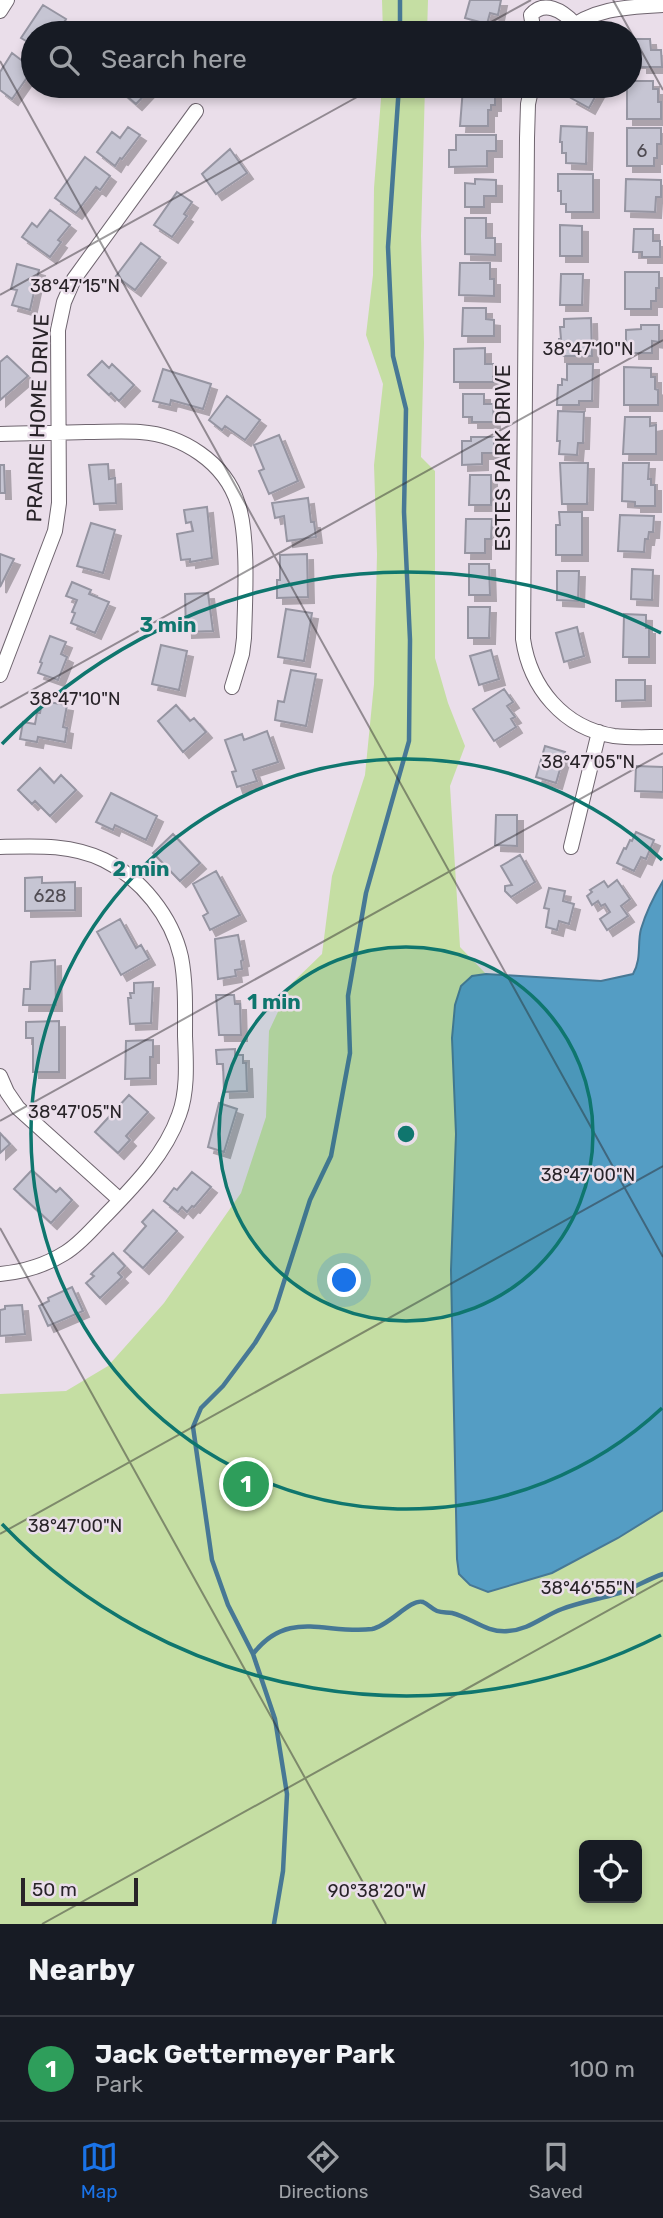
<!DOCTYPE html>
<html lang="en">
<head>
<meta charset="utf-8">
<style>
  :root { --surface:#171b24; --page:#242831; --text:#f1f3f6; --muted:#9ea1a6; --line:#363941; --accent:#1a73e8 }
  body { margin:0; font-family:Rubik,sans-serif; background:var(--page); color:var(--text) }
  .controls { position:absolute; right:21px; bottom:21px; display:grid; overflow:hidden; border-radius:10px; box-shadow:0 4px 10px #0003 }
  .controls button { width:63px; height:63px; display:grid; place-items:center; padding:0; border:0; border-bottom:2px solid var(--line); background:var(--surface); color:var(--text); font:35px sans-serif }
  .scale { position:absolute; left:21px; bottom:18px; width:117px; box-sizing:border-box; padding-left:7px; border:4px solid #282328; border-top:0; font-size:19px; line-height:24px; white-space:nowrap; color:#282328; -webkit-text-stroke:5px #eadeea; paint-order:stroke }
  .you { position:absolute; left:345px; top:1281px; width:24px; height:24px; margin:-18px; border:5px solid #fff; border-radius:50%; background:#1a73e8; box-shadow:0 0 0 10px #1a73e833 }
  .badge { display:grid; place-items:center; width:46px; height:46px; border-radius:50%; background:var(--accent); color:#fff; font-size:23px; font-weight:700 }
  .pin { position:absolute; translate:-50% -50%; border:4px solid #fff; box-shadow:0 2px 7px #0006 }
  .list { margin:0; padding:0; list-style:none }
  h2 { display:flex; justify-content:space-between; align-items:center; height:91px; margin:0; padding:0 28px; font-size:30px }
  h2 small { font-size:23px; font-weight:400; color:var(--muted) }
  .list li { display:grid; grid-template-columns:46px 1fr auto; gap:21px; align-items:center; box-sizing:border-box; height:105px; padding:0 28px; border-top:2px solid var(--line) }
  .list b { display:block; font-size:26px; white-space:nowrap }
  .list p { margin:0; font-size:23px; white-space:nowrap; color:var(--muted) }
  .list em { font-size:23px; font-style:normal; color:var(--muted) }
  .icon { flex:none; width:38px; height:38px; fill:none; stroke:currentColor; stroke-width:2; stroke-linecap:round; stroke-linejoin:round }
  .map { position:relative; flex:none; width:663px; height:1924px; overflow:hidden }
  .search { position:absolute; background:var(--surface); box-shadow:0 4px 10px #0003; left:21px; right:21px; top:21px; height:77px; display:flex; align-items:center; gap:18px; box-sizing:border-box; padding:0 24px; border-radius:38px; color:var(--muted); font-size:26px }
  .sheet { height:196px; background:var(--surface) }
  nav { display:flex; justify-content:space-around; align-items:center; box-sizing:border-box; height:98px; border-top:2px solid var(--line); background:var(--surface); font-size:19px; color:var(--muted) }
  nav a { display:grid; justify-items:center; gap:4px }
  nav .on { color:var(--accent) }
  .map>svg:first-child { display:block }
  .green { fill:#c5dea3; fill-rule:evenodd }
  .water { fill:#549dc4; stroke:#477895; stroke-width:2 }
  .lines { fill:none; stroke-linecap:round; stroke-linejoin:round }
  .stream { stroke:#477895; stroke-width:4.5 }
  .building { fill:#c6c5d3; stroke:#9695a2; stroke-width:2; filter:url(#shadow) }
  .minor-casing { stroke:#6f656f; stroke-width:16 }
  .minor { stroke:#fff; stroke-width:14 }
  .ticks { fill:none; stroke:#282328; stroke-width:2; stroke-opacity:0.45 }
  .ring { fill:none; stroke:#0f766e; stroke-width:3.5 }
  .labels { text-anchor:middle; stroke-width:5; stroke-linejoin:round; paint-order:stroke }
  .number-label { font-size:18px; fill:#504c53 }
  .street-label { font-size:21px; fill:#282328; stroke:#eadeea }
  .ticks-label { font-size:18px; text-anchor:middle; fill:#282328; stroke:#eadeea; stroke-width:5; stroke-linejoin:round; paint-order:stroke }
  .centre { fill:#0f766e; stroke:#eadeea; stroke-width:3.5 }
  .ring-label { font-size:21px; text-anchor:middle; font-weight:bold; fill:#0f766e; stroke:#eadeea; stroke-width:5; stroke-linejoin:round; paint-order:stroke }
</style>
</head>
<body>
<div class="map">
<svg width="663" height="1924" viewBox="0 0 663 1924">
  <defs>
    <filter id="shadow"><feDropShadow dx="6" dy="6" stdDeviation="0" flood-color="#0004"/></filter>
  </defs>
  <rect width="100%" height="100%" fill="#eadeea"/>
  <path class="green" d="M 382,0 L 428,0 L 427,33 L 383,33 Z
    M 382,86 L 425,86 L 421,236 L 424,343 L 421,457 L 435,471 L 435,658 L 448,703 L 465,746 L 450,786 L 460,947 L 486,974 L 472,976 L 663,1485 L 663,1924 L 0,1924 L 0,1394 L 66,1391 L 108,1366 L 164,1303 L 241,1193 L 266,1117 L 269,1031 L 291,984 L 322,954 L 332,876 L 365,775 L 374,684 L 377,554 L 374,465 L 383,384 L 366,335 L 373,275 L 374,188 ZM 584,1845 L 637,1845 L 637,1898 L 584,1898 Z"/>
  <path class="water" d="M 663,881 L 663,1510 L 618,1538 L 552,1573 L 488,1592 L 470,1585 L 459,1574 L 457,1559 L 451,1270 L 456,1134 L 452,1038 L 455,1005 L 461,986 L 472,976 L 486,974 L 601,981 L 633,974 C 642,958 637,944 641,929 C 646,912 654,896 663,881 Z"/>
  <g class="lines">
    <path class="stream" d="M 400,33 L 400,0
      M 253,1654 C 288,1608 327,1635 372,1629 C 389,1626 411,1598 423,1602 C 428,1604 432,1609 437,1611 C 442,1613 447,1612 452,1613 C 472,1618 486,1633 508,1631 C 529,1630 543,1616 562,1609 C 580,1602 600,1599 619,1593 C 634,1588 648,1579 663,1574
      M 274,1924 L 283,1871 L 287,1794 L 275,1719 L 253,1654 L 228,1605 L 212,1560 L 193,1427 L 201,1408 L 223,1386 L 255,1343 L 275,1310 L 310,1200 L 331,1156 L 350,1053 L 348,996 L 366,893 L 409,741 L 410,640 L 404,512 L 406,409 L 393,356 L 388,247 L 399,86"/>
  </g>
  <path class="building" d="M 470,0 L 501,0 L 498,15 L 490,13 L 487,24 L 465,18 Z
    M 43,5 L 66,19 L 57,33 L 33,33 L 33,45 L 21,38 Z
    M 631,39 L 650,39 L 651,50 L 661,50 L 662,67 L 641,67 L 641,62 L 631,62 Z
    M 12,53 L 33,69 L 12,99 L 0,90 L 0,72 Z
    M 630,81 L 653,81 L 653,89 L 658,89 L 658,102 L 661,102 L 661,119 L 627,119 L 627,86 L 630,86 Z
    M 125,86 L 153,86 L 136,104 L 121,91 Z
    M 569,86 L 595,86 L 600,88 L 589,108 L 571,98 L 576,90 Z
    M 463,88 L 495,88 L 495,105 L 491,105 L 491,110 L 488,110 L 488,126 L 460,126 Z
    M 561,126 L 587,127 L 586,164 L 566,163 L 566,153 L 562,153 L 562,142 L 560,142 Z
    M 128,127 L 140,135 L 122,159 L 120,158 L 115,166 L 97,152 L 112,132 L 120,138 Z
    M 627,128 L 661,128 L 661,144 L 657,144 L 657,158 L 654,158 L 654,166 L 627,166 Z
    M 456,135 L 496,135 L 496,151 L 487,151 L 487,166 L 449,167 L 449,150 L 456,150 Z
    M 230,149 L 247,173 L 216,194 L 202,174 Z
    M 85,157 L 110,176 L 100,190 L 96,187 L 76,213 L 55,198 Z
    M 558,174 L 593,174 L 593,212 L 566,212 L 566,204 L 561,204 L 561,191 L 558,191 Z
    M 475,179 L 496,180 L 496,196 L 484,196 L 484,207 L 465,207 L 465,183 L 475,184 Z
    M 626,179 L 661,180 L 661,197 L 656,197 L 655,212 L 625,211 Z
    M 177,192 L 192,202 L 184,214 L 187,216 L 172,237 L 154,225 Z
    M 50,210 L 70,225 L 58,240 L 61,242 L 50,257 L 22,237 L 32,223 L 37,227 Z
    M 465,218 L 486,218 L 486,238 L 495,238 L 495,255 L 465,254 Z
    M 560,225 L 582,226 L 582,256 L 560,256 Z
    M 634,229 L 653,229 L 653,241 L 660,241 L 660,257 L 642,257 L 642,252 L 633,252 Z
    M 141,243 L 160,257 L 135,290 L 116,276 Z
    M 460,263 L 490,263 L 490,279 L 494,279 L 494,296 L 459,295 Z
    M 17,264 L 39,270 L 30,310 L 12,305 L 17,290 L 11,289 Z
    M 625,272 L 659,272 L 659,288 L 656,288 L 656,301 L 651,301 L 651,309 L 625,309 Z
    M 561,274 L 583,274 L 582,305 L 560,305 Z
    M 463,308 L 486,308 L 486,319 L 494,320 L 494,336 L 462,336 Z
    M 591,318 L 592,356 L 559,356 L 559,339 L 561,339 L 560,327 L 564,327 L 564,319 Z
    M 641,325 L 659,325 L 659,342 L 652,341 L 652,353 L 633,353 L 633,344 L 626,344 L 626,330 L 641,329 Z
    M 485,348 L 485,364 L 493,364 L 493,382 L 454,382 L 454,349 Z
    M 7,356 L 28,376 L 0,400 L 0,362 Z
    M 102,361 L 109,368 L 112,364 L 134,385 L 119,401 L 111,393 L 109,395 L 88,375 Z
    M 567,364 L 593,364 L 592,401 L 579,401 L 579,405 L 557,405 L 558,385 L 562,385 L 562,379 L 567,380 Z
    M 624,367 L 651,368 L 651,377 L 655,377 L 655,389 L 658,390 L 658,405 L 624,405 Z
    M 163,369 L 211,384 L 203,409 L 171,400 L 170,405 L 153,401 Z
    M 463,394 L 484,394 L 484,404 L 493,404 L 494,422 L 472,422 L 472,417 L 463,417 Z
    M 227,396 L 260,420 L 245,440 L 225,426 L 222,430 L 209,420 Z
    M 558,411 L 584,412 L 583,443 L 578,443 L 577,455 L 559,454 L 560,441 L 557,441 Z
    M 625,417 L 650,417 L 650,426 L 656,425 L 656,454 L 623,454 Z
    M 279,435 L 298,481 L 269,494 L 259,471 L 264,469 L 254,445 Z
    M 471,437 L 494,437 L 494,453 L 482,453 L 482,464 L 462,465 L 462,441 L 471,441 Z
    M 560,463 L 588,463 L 587,504 L 562,504 Z
    M 623,463 L 649,463 L 648,479 L 651,479 L 651,485 L 655,485 L 655,506 L 635,506 L 635,502 L 622,501 Z
    M 108,464 L 109,479 L 115,478 L 116,503 L 94,504 L 89,465 Z
    M 0,465 L 4,465 L 5,493 L 0,493 Z
    M 470,475 L 491,475 L 491,505 L 469,505 Z
    M 308,498 L 311,522 L 314,522 L 316,537 L 287,541 L 284,516 L 275,518 L 272,503 Z
    M 207,507 L 212,558 L 190,562 L 190,559 L 181,560 L 177,534 L 193,531 L 191,522 L 186,523 L 184,510 Z
    M 559,512 L 582,512 L 582,555 L 556,555 L 556,525 L 560,525 Z
    M 620,515 L 654,516 L 653,532 L 649,532 L 648,539 L 645,539 L 644,552 L 618,551 Z
    M 466,519 L 492,519 L 491,539 L 485,539 L 485,553 L 465,553 Z
    M 91,523 L 115,530 L 103,573 L 77,566 Z
    M 0,554 L 14,559 L 0,587 Z
    M 307,554 L 308,597 L 277,598 L 277,580 L 280,580 L 280,555 Z
    M 469,564 L 489,564 L 490,595 L 469,595 Z
    M 632,569 L 653,570 L 652,600 L 631,599 Z
    M 557,571 L 579,571 L 578,601 L 557,600 Z
    M 72,582 L 91,590 L 89,594 L 109,602 L 95,633 L 71,623 L 75,613 L 72,612 L 77,600 L 66,596 Z
    M 208,593 L 213,631 L 186,632 L 185,594 Z
    M 468,607 L 490,607 L 489,638 L 468,638 Z
    M 286,609 L 312,613 L 304,661 L 278,657 Z
    M 624,614 L 646,615 L 646,628 L 649,628 L 649,657 L 623,657 Z
    M 577,627 L 584,656 L 564,662 L 556,633 Z
    M 50,636 L 66,642 L 61,654 L 67,657 L 58,680 L 38,673 L 42,663 L 40,662 Z
    M 161,645 L 187,651 L 179,690 L 152,684 Z
    M 491,650 L 499,679 L 479,685 L 470,656 Z
    M 291,670 L 316,674 L 306,726 L 275,720 L 278,701 L 284,702 Z
    M 616,680 L 645,680 L 645,700 L 616,701 Z
    M 504,689 L 513,702 L 507,706 L 515,717 L 511,719 L 516,727 L 494,741 L 473,709 Z
    M 42,701 L 67,705 L 63,727 L 67,728 L 65,742 L 38,737 L 37,742 L 20,739 L 23,722 L 35,724 L 37,713 L 40,713 Z
    M 176,705 L 190,721 L 194,718 L 206,732 L 183,752 L 158,721 Z
    M 267,731 L 278,762 L 253,770 L 257,781 L 237,787 L 232,772 L 236,771 L 225,740 L 242,734 L 244,740 Z
    M 545,746 L 565,752 L 556,783 L 536,777 Z
    M 636,766 L 663,767 L 663,792 L 635,791 Z
    M 40,768 L 54,783 L 61,775 L 76,790 L 50,816 L 35,801 L 32,804 L 18,790 Z
    M 111,793 L 157,816 L 146,840 L 115,825 L 113,830 L 96,822 Z
    M 496,815 L 517,815 L 517,846 L 495,845 Z
    M 636,832 L 654,840 L 646,859 L 641,857 L 634,871 L 617,863 L 624,848 L 626,849 L 630,840 L 632,841 Z
    M 173,834 L 200,863 L 180,881 L 153,853 Z
    M 520,855 L 535,882 L 511,897 L 505,891 L 505,886 L 512,885 L 501,866 Z
    M 216,871 L 240,915 L 210,930 L 203,916 L 208,913 L 193,884 Z
    M 42,877 L 42,883 L 75,882 L 75,910 L 25,911 L 25,878 Z
    M 617,880 L 630,899 L 621,906 L 628,916 L 607,930 L 600,919 L 610,912 L 605,904 L 601,906 L 598,901 L 592,905 L 587,896 L 592,892 L 590,890 L 604,881 L 608,887 Z
    M 549,888 L 565,891 L 563,901 L 574,904 L 569,924 L 559,921 L 557,930 L 546,927 L 549,909 L 544,908 Z
    M 120,919 L 136,948 L 141,945 L 149,959 L 121,975 L 97,932 Z
    M 238,935 L 243,960 L 241,961 L 242,969 L 235,970 L 236,976 L 218,979 L 215,939 Z
    M 55,960 L 56,1005 L 23,1005 L 24,989 L 30,989 L 31,962 Z
    M 153,982 L 151,1023 L 130,1024 L 128,998 L 131,998 L 130,993 L 134,993 L 134,983 Z
    M 216,995 L 234,995 L 235,1004 L 240,1004 L 241,1035 L 219,1035 Z
    M 59,1021 L 59,1072 L 33,1072 L 33,1038 L 26,1038 L 26,1022 Z
    M 153,1040 L 153,1057 L 150,1057 L 150,1078 L 125,1079 L 126,1041 Z
    M 235,1049 L 235,1055 L 243,1055 L 243,1063 L 246,1063 L 247,1091 L 224,1092 L 223,1064 L 217,1064 L 216,1050 Z
    M 129,1095 L 148,1112 L 126,1136 L 130,1140 L 118,1153 L 95,1132 Z
    M 219,1103 L 237,1109 L 224,1152 L 208,1147 Z
    M 0,1133 L 10,1144 L 0,1153 Z
    M 32,1170 L 56,1192 L 60,1188 L 72,1200 L 51,1223 L 14,1189 Z
    M 192,1172 L 211,1187 L 194,1207 L 192,1206 L 187,1212 L 182,1207 L 178,1212 L 164,1201 L 174,1188 L 177,1190 Z
    M 153,1210 L 177,1231 L 143,1268 L 124,1251 L 146,1226 L 142,1222 Z
    M 113,1253 L 125,1266 L 118,1273 L 122,1277 L 100,1298 L 86,1283 L 94,1276 L 91,1274 Z
    M 72,1287 L 83,1311 L 48,1326 L 39,1306 L 49,1301 L 48,1298 Z
    M 22,1305 L 25,1334 L 0,1336 L 0,1310 L 5,1309 L 5,1306 Z"/>
  <g class="lines">
    <defs>
      <path id="minor" d="M 0,11 L 7,0
        M 534,33 L 531,15 C 544,0 562,10 575,24
        M 563,33 C 592,8 627,7 663,5
        M 532,86 L 528,104 L 527,138 L 523,639 C 530,687 563,728 614,736 C 630,738 647,737 663,737
        M 0,434 C 29,433 57,433 86,432 C 104,432 122,431 140,432 C 182,435 225,462 238,504 C 249,538 245,601 244,638 L 242,654 L 232,687
        M 0,675 L 55,531 L 59,503 L 58,330 L 64,302 L 74,279 L 196,111
        M 0,847 C 36,846 71,844 104,860 C 141,878 172,917 181,957 C 186,983 185,1010 185,1036 C 186,1062 188,1091 179,1115 C 165,1155 133,1187 104,1217 C 92,1229 80,1244 65,1253 C 46,1265 22,1272 0,1274
        M 571,847 L 599,732
        M 0,1076 L 7,1092 L 18,1108 L 120,1200"/>
    </defs>
    <use href="#minor" class="minor-casing"/>
    <use href="#minor" class="minor"/>
  </g>
  <path class="ticks" d="M 613,0 L 663,90M 471,33 L 531,0M 0,61 L 663,1257M 0,295 L 377,86M 0,708 L 663,340M 0,1121 L 663,753M 0,1228 L 386,1924M 0,1534 L 663,1166M 42,1924 L 663,1580"/>
  <circle cx="406" cy="1134" r="187" fill="#0f766e" fill-opacity=".12"/>
  <g class="ring">
    <circle cx="406" cy="1134" r="187"/>
    <path d="M662 1408A375 375 0 1 1 662 860"/>
    <path d="M661 1635A562 562 0 0 1 2 1524M2 744A562 562 0 0 1 661 633"/>
  </g>
  <g class="labels">
    <g class="number-label">
      <text x="642" y="157">6</text>
      <text x="50" y="902">628</text>
    </g>
    <g class="street-label">
      <text transform="translate(38 418) rotate(-88)" y="7">PRAIRIE HOME DRIVE</text>
      <text transform="translate(503 458) rotate(-90)" y="7">ESTES PARK DRIVE</text>
    </g>
  </g>
  <g class="ticks-label">
    <text x="75" y="292">38°47'15"N</text>
    <text x="588" y="355">38°47'10"N</text>
    <text x="75" y="705">38°47'10"N</text>
    <text x="588" y="768">38°47'05"N</text>
    <text x="75" y="1118">38°47'05"N</text>
    <text x="588" y="1181">38°47'00"N</text>
    <text x="75" y="1532">38°47'00"N</text>
    <text x="588" y="1594">38°46'55"N</text>
    <text x="377" y="1897">90°38'20"W</text>
  </g>
  <circle cx="406" cy="1134" r="10" class="centre"/>
  <g class="ring-label">
    <text x="168" y="632">3 min</text>
    <text x="141" y="876">2 min</text>
    <text x="274" y="1009">1 min</text>
  </g>
</svg>
<div class="controls">
<button><svg class="icon" aria-label="locate" viewBox="0 0 24 24"><circle cx="12" cy="12" r="6"/><path d="M12 2v4M12 18v4M2 12h4M18 12h4"/></svg></button>
</div>
<div class="scale">50 m</div>
<div class="you"></div>
<div class="pin badge" style="left:246px;top:1484px;background:#2e9e5b">1</div>
<div class="search"><svg class="icon" aria-label="search" viewBox="0 0 24 24"><circle cx="10" cy="10" r="6"/><path d="M15 15l6 6"/></svg>Search here</div>
</div>
<section class="sheet">
<h2>Nearby<small></small></h2>
<ul class="list">
<li><span class="badge" style="background:#2e9e5b">1</span><div><b>Jack Gettermeyer Park</b><p>Park</p></div><em>100 m</em></li>
</ul>
</section>
<nav>
<a class="on"><svg class="icon" aria-label="map" viewBox="0 0 24 24"><path d="M3 6l6-2 6 2 6-2v14l-6 2-6-2-6 2zM9 4v14M15 6v14"/></svg>Map</a>
<a><svg class="icon" aria-label="directions" viewBox="0 0 24 24"><path d="M12 3l9 9-9 9-9-9zM9 14v-3h6M13 9l2 2-2 2"/></svg>Directions</a>
<a><svg class="icon" aria-label="saved" viewBox="0 0 24 24"><path d="M7 4h10v16l-5-4-5 4z"/></svg>Saved</a>
</nav>
</body>
</html>
